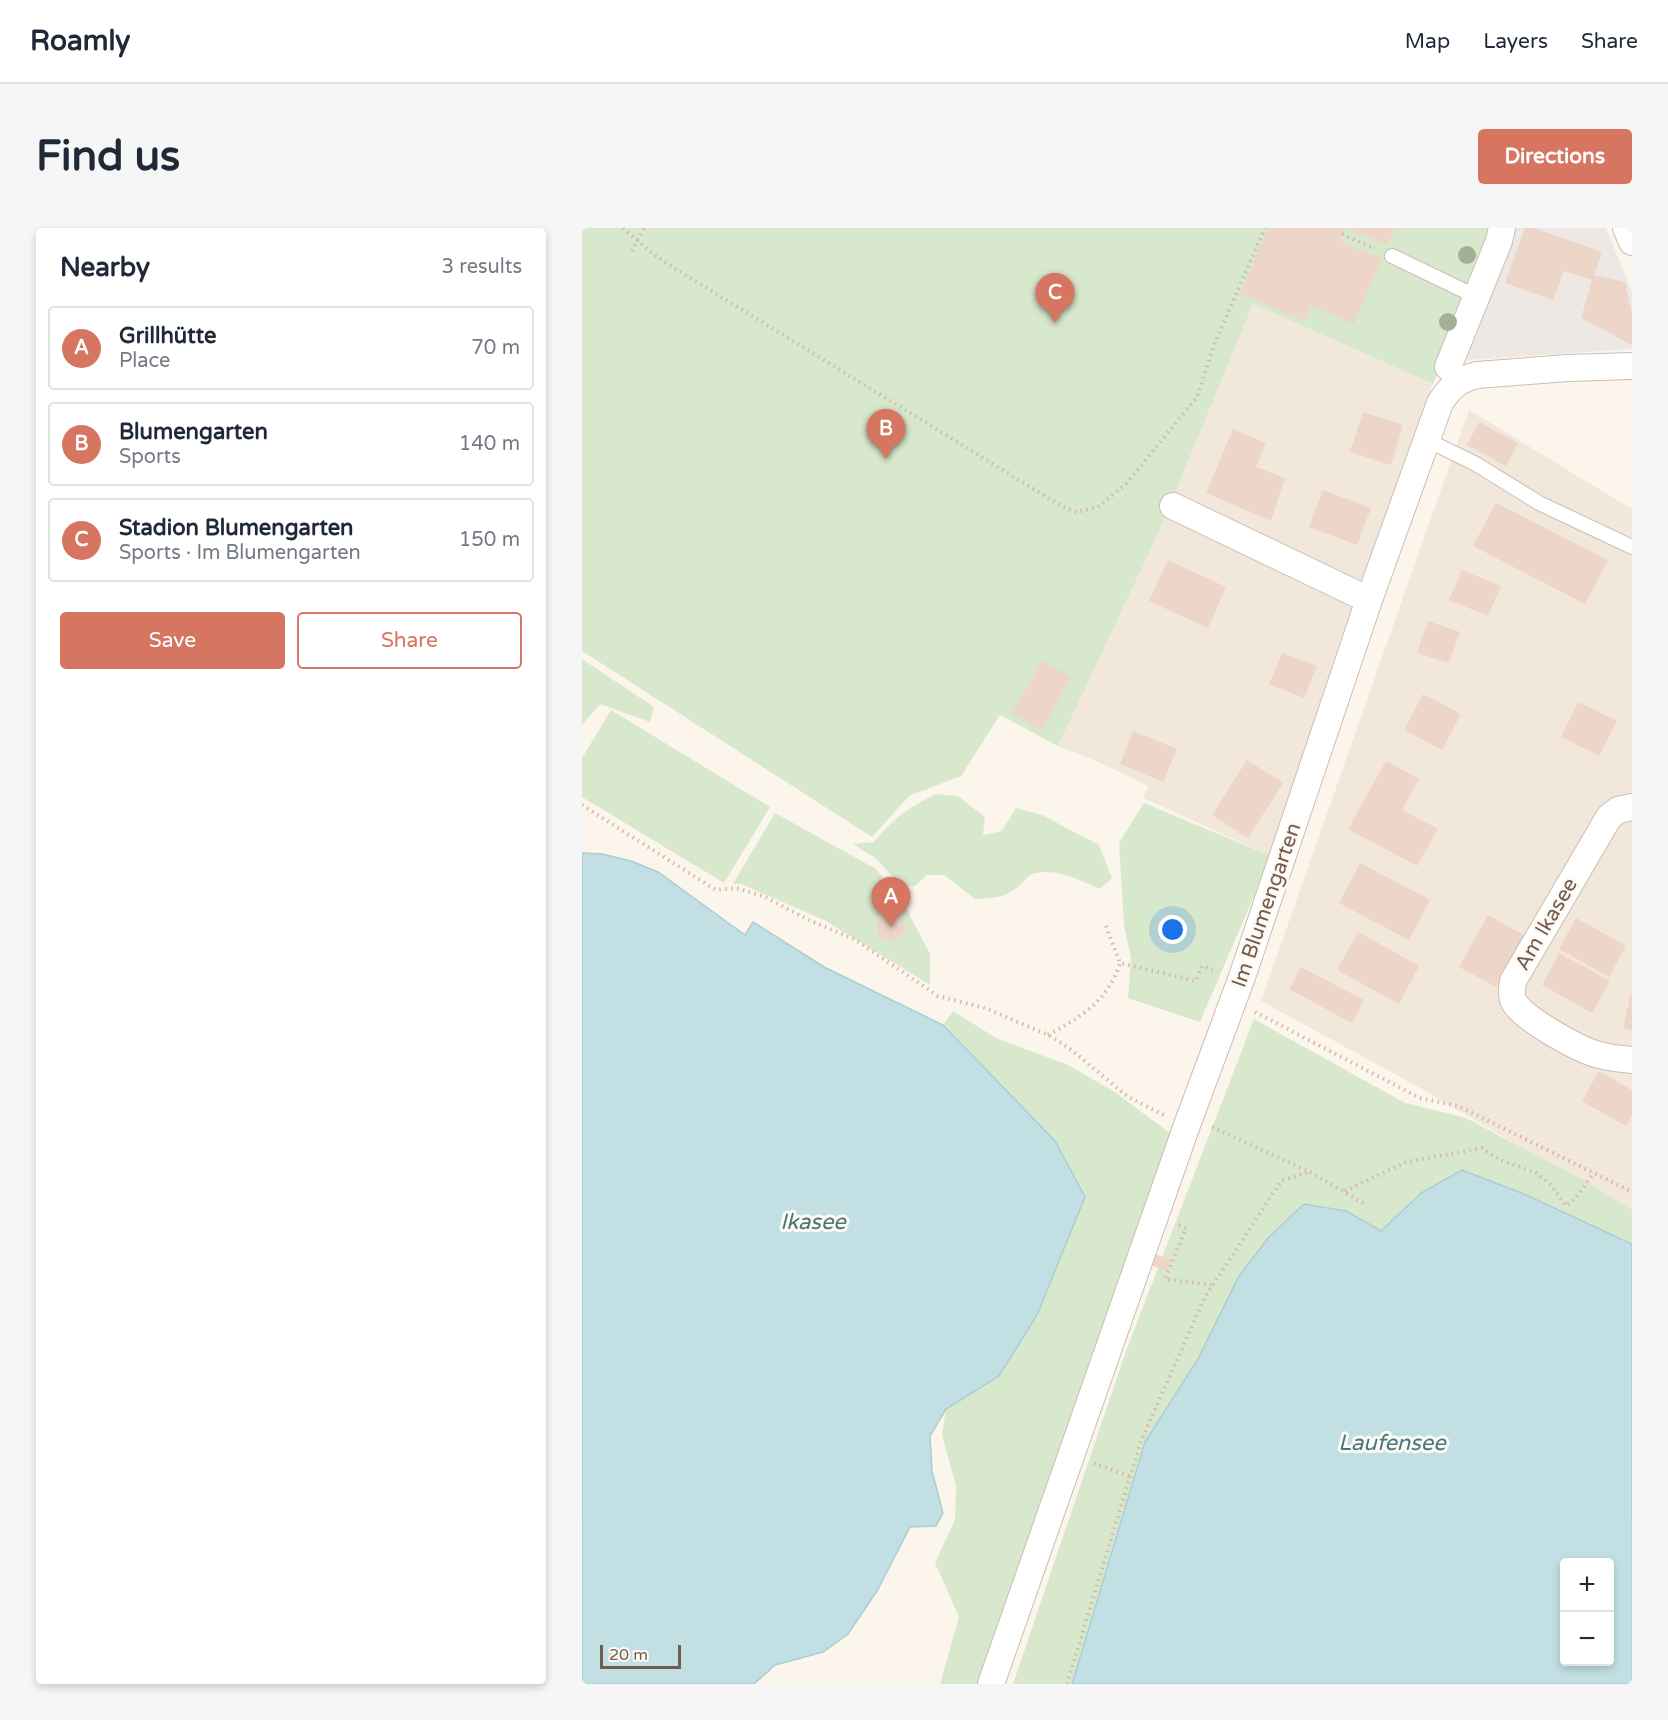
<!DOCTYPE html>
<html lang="en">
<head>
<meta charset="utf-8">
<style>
  :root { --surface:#fff; --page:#f6f6f7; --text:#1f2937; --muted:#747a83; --line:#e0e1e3; --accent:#d67660 }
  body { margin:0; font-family:"Varela Round",sans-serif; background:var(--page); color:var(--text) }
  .controls { position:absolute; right:18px; bottom:18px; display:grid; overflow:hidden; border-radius:6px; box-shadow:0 3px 9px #0003 }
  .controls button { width:54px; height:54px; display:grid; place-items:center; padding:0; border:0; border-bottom:2px solid var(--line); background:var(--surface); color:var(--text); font:30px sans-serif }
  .scale { position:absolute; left:18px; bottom:15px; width:81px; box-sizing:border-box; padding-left:6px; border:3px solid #745c51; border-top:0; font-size:16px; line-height:21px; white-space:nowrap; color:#745c51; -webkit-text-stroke:4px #fdf9f3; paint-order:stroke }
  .you { position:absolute; left:591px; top:702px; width:21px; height:21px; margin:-15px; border:4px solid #fff; border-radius:50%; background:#1a73e8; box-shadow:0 0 0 9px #1a73e833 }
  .badge { display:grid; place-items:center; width:39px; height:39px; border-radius:50%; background:var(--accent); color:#fff; font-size:20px; font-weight:700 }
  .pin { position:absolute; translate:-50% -50px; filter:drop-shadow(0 2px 3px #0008) }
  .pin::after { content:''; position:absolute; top:32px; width:21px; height:18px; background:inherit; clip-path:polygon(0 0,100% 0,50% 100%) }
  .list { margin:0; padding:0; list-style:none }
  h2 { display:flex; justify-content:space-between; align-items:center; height:78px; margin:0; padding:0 24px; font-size:26px }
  h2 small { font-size:20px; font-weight:400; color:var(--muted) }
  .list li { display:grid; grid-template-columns:39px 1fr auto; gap:18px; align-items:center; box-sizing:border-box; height:84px; margin:0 12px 12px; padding:0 12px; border:2px solid var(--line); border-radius:6px }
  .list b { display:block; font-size:22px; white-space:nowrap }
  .list p { margin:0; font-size:20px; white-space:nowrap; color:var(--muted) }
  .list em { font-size:20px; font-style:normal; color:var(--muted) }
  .actions { display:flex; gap:12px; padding:18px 24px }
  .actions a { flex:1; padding:14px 0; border:2px solid var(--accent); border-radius:6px; text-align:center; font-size:21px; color:var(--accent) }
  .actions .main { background:var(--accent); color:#fff }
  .map { position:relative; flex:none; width:1050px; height:1456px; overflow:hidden; border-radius:6px }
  header { display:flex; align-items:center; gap:36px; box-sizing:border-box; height:84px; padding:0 30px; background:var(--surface); border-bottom:2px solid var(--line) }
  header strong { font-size:28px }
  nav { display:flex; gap:33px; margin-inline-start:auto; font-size:21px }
  .intro { display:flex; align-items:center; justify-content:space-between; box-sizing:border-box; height:144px; padding:0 36px }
  h1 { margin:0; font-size:42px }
  .button { padding:15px 27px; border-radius:6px; background:var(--accent); color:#fff; font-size:21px; font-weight:700 }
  main { display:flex; gap:36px; padding:0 36px }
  aside { flex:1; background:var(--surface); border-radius:6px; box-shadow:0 3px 9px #0003 }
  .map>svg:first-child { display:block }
  .residential { fill:#f2e7db }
  .industrial { fill:#ede8e4 }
  .green { fill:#d8e8cc }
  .water { fill:#c2dfe3; stroke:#aaced4; stroke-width:1.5; fill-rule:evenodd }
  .building { fill:#edd5c7 }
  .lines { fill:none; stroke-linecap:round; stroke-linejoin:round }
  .lane-casing { stroke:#ccbdb3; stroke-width:16 }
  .street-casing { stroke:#ccbdb3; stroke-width:28 }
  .path { stroke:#d3b8a9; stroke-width:4; stroke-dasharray:1.5 4.5; stroke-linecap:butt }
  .lane { stroke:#fff; stroke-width:14 }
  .street { stroke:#fff; stroke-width:26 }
  .tree { fill:#a2b093 }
  .labels { text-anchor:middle; stroke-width:6; stroke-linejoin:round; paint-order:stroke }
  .street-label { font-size:21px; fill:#745c51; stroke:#fdf9f3 }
  .water-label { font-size:22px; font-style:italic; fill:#4a777e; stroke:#fdf9f3 }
</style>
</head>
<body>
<header>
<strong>Roamly</strong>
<nav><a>Map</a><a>Layers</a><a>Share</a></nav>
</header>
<div class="intro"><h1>Find us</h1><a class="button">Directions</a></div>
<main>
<aside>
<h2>Nearby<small>3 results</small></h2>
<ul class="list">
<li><span class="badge">A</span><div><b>Grillhütte</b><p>Place</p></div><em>70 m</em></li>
<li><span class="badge">B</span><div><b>Blumengarten</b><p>Sports</p></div><em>140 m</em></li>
<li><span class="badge">C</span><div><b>Stadion Blumengarten</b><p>Sports · Im Blumengarten</p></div><em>150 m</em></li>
</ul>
<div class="actions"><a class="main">Save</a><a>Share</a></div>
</aside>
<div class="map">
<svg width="1050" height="1456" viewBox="0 0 1050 1456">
  <rect width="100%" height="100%" fill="#fbf5ec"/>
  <path class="residential" d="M 671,76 L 851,156 L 689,628 L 561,570 L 566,558 L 514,533 L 476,518 L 576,306 Z
    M 887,182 L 1050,281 L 1050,984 L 833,857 L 679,773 Z"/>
  <path class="industrial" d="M 932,0 L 1024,0 L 1050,64 L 1050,121 L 883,132 L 928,19 Z"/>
  <path class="green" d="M 0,0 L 915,0 L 851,156 L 671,76 L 576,306 L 476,518 L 418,487 L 379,548 L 327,568 L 290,609 L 0,423 Z
    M 0,431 L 72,479 L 68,494 L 18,476 L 0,497 Z
    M 29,482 L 188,579 L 142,655 L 0,569 L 0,530 Z
    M 354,566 L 376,568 L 403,589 L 401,607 L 420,603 L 434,580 L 460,587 L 517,617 L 530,650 L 518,661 C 497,652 474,639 451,646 C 445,648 441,655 437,658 C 422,671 411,670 393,671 L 362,647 L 345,647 L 332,659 L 316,654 L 293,630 L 271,616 L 292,614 C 311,591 327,579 354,566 Z
    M 562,575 L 689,628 L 618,794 L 546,770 L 549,730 L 542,697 L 537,615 Z
    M 193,585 L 294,641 L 322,676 L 348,726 L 348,757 L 242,692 L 159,656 L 151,656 Z
    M 371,783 L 414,810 L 486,837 L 531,863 L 595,910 L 401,1456 L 358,1456 L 377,1389 L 353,1335 L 373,1292 L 374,1258 L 360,1207 L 364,1181 L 417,1148 L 455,1087 L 473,913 L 361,797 Z
    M 672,791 L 823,875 L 884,890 L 1005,954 L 1050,982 L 1050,1016 L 1040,1010 L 838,965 L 799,1003 L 764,983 L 722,976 L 687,1009 L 657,1048 L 616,1131 L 563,1214 L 490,1456 L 431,1456 L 544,1123 Z"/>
  <path class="water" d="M 0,625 L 20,626 L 49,633 L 76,644 L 163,707 L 171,694 L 242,739 L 361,797 L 473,913 L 503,969 L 455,1087 L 417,1148 L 364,1181 L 348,1208 L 350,1243 L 361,1285 L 354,1298 L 328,1299 L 295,1363 L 266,1406 L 241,1424 L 193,1437 L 172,1456 L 0,1456 Z
    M 880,942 L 942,966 L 1050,1016 L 1050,1456 L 490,1456 L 563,1214 L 616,1131 L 657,1048 L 687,1009 L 722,976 L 764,983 L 799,1003 L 839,965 ZM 1028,1334 L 1028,1434 L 982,1434 L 982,1334 Z"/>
  <path class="building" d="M 686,0 L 763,0 L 758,13 L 800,31 L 772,96 L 729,78 L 723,93 L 658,66 Z
    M 764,0 L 813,0 L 805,17 Z
    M 943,0 L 952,0 L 1020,24 L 1012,47 L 1043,54 L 1050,86 L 1050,117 L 999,90 L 1010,52 L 982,43 L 971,72 L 923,55 Z
    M 781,184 L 821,197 L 809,237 L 768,224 Z
    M 897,194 L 936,215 L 924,238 L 885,217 Z
    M 651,201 L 684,215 L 674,239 L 703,250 L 689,293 L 624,265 Z
    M 741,262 L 789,280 L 775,317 L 727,299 Z
    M 914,275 L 1026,332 L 1003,376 L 891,318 Z
    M 586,332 L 644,359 L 626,400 L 567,373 Z
    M 880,342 L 919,358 L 906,388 L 867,372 Z
    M 846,393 L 878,404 L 867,435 L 835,425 Z
    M 700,425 L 735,438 L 722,470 L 687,456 Z
    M 460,433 L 489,449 L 459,502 L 430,485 Z
    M 841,466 L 879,486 L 860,522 L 822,502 Z
    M 996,474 L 1035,493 L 1017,528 L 979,509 Z
    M 551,503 L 595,521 L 581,554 L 538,536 Z
    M 665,532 L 701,555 L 666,610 L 630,587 Z
    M 804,533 L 837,551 L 820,582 L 856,601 L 835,638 L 766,601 Z
    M 778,635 L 848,672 L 827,712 L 757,675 Z
    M 308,683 L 322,690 L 323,705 L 310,714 L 296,708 L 295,692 Z
    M 906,687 L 943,708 L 914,759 L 877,739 Z
    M 994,690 L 1044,718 L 1027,749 L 977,721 Z
    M 776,704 L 837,738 L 817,776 L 755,742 Z
    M 977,725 L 1028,753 L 1010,785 L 960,757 Z
    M 719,739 L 782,772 L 770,795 L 707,761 Z
    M 1049,765 L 1050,766 L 1050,802 L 1041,800 Z
    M 1017,843 L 1050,862 L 1050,886 L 1044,898 L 1000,873 Z
    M 568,1024 L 589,1032 L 585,1044 L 564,1035 Z"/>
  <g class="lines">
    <defs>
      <path id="lane" d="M 810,28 L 893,68
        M 845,212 L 894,236 L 957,275 L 1050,319"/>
      <path id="street" d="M 1044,0 L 1050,14
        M 866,139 L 917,13 L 920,0
        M 591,278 L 787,372
        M 1050,579 L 1036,582 L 1027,589 L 931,753 C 930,759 929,766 931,772 C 938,790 998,822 1017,827 C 1028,830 1039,831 1050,832
        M 409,1456 L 605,897 L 660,749 L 787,372 L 858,175 C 868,159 877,151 895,147 L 985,140 L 1050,138"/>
    </defs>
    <use href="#lane" class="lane-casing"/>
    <use href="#street" class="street-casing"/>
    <path class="path" d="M 41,0 L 71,26 L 89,38 L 481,279 L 495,284 L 516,279 L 544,256 L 615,169 L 632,117 L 683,0
      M 760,6 L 793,21
      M 50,23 L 62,0
      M 0,577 L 134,662 L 155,660 L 183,669 L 227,692 L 272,711 L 356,768 L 403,780 L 466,807 L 487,820 L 545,868 L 582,887
      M 524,698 L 538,735 L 614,753 L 620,738 L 636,743
      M 673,784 L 838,870 L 876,878 L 1050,964
      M 466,807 C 499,789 526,773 538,735
      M 630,899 L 728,944 L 783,976
      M 763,963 L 824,934 L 900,920 L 916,931 L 954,945 L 969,957 L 984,978 L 993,971 L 1011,946
      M 597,997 L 604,1000 L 583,1051 L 629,1057
      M 512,1235 L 549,1249
      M 485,1456 L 559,1213 L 623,1069 L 699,953 L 728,944"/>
    <use href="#lane" class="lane"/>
    <use href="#street" class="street"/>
  </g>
  <g class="tree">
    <circle cx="885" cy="27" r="9"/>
    <circle cx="866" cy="94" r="9"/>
  </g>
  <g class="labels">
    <g class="street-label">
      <text transform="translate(684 677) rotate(-71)" y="7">Im Blumengarten</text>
      <text transform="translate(964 696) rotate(-60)" y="7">Am Ikasee</text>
    </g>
    <g class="water-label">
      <text x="231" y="1001">Ikasee</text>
      <text x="810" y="1222">Laufensee</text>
    </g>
  </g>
</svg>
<div class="controls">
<button>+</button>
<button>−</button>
</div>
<div class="scale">20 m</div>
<div class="you"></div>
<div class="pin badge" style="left:309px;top:699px">A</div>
<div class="pin badge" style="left:304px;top:231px">B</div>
<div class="pin badge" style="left:473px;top:95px">C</div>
</div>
</main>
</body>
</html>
